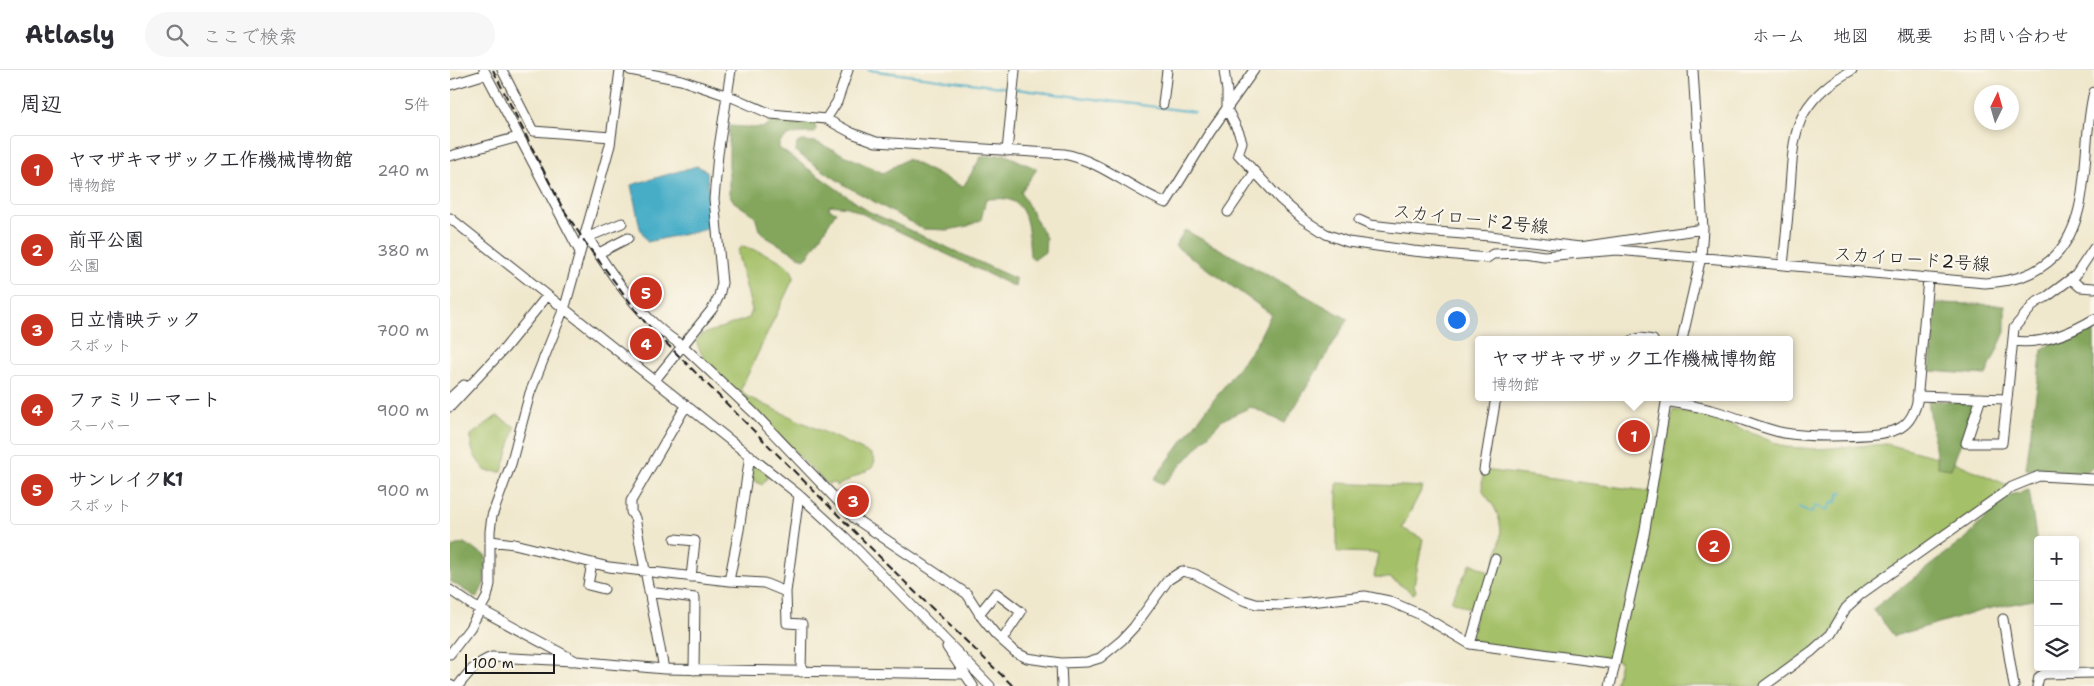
<!DOCTYPE html>
<html lang="ja">
<head>
<meta charset="utf-8">
<style>
  :root { --surface:#fff; --page:#f7f7f7; --text:#2b2b33; --muted:#7c7c81; --line:#e1e1e2; --accent:#c8321e }
  body { margin:0; font-family:"Shantell Sans","Klee One",sans-serif; background:var(--page); color:var(--text) }
  .controls { position:absolute; right:15px; bottom:15px; display:grid; overflow:hidden; border-radius:5px; box-shadow:0 2px 8px #0003 }
  .controls button { width:45px; height:45px; display:grid; place-items:center; padding:0; border:0; border-bottom:1px solid var(--line); background:var(--surface); color:var(--text); font:25px sans-serif }
  .compass { position:absolute; left:1524px; top:15px; width:45px; height:45px; border-radius:50%; background:var(--surface); box-shadow:0 2px 8px #0003; rotate:5deg }
  .scale { position:absolute; left:15px; bottom:12px; width:90px; box-sizing:border-box; padding-left:5px; border:2px solid #1c1c1c; border-top:0; font-size:14px; line-height:18px; white-space:nowrap; color:#1c1c1c; -webkit-text-stroke:4px #fbf7ec; paint-order:stroke }
  .you { position:absolute; left:1006px; top:249px; width:18px; height:18px; margin:-12px; border:4px solid #fff; border-radius:50%; background:#1a73e8; box-shadow:0 0 0 8px #1a73e833 }
  .badge { display:grid; place-items:center; width:32px; height:32px; border-radius:50%; background:var(--accent); color:#fff; font-size:16px; font-weight:700 }
  .pin { position:absolute; translate:-50% -50%; border:2px solid #fff; box-shadow:0 1px 5px #0006 }
  .popup { position:absolute; left:1025px; top:266px; width:318px; height:65px; box-sizing:border-box; display:grid; place-content:center; border-radius:5px; background:var(--surface); filter:drop-shadow(0 1px 4px #0005); font-size:16px; white-space:nowrap; color:var(--muted) }
  .popup b { font-size:19px; color:var(--text) }
  .popup::after { content:''; position:absolute; left:50%; top:100%; margin-left:-10px; border:10px solid transparent; border-top-color:var(--surface) }
  .list { margin:0; padding:0; list-style:none }
  h2 { display:flex; justify-content:space-between; align-items:center; height:65px; margin:0; padding:0 20px; font-size:21px }
  h2 small { font-size:16px; font-weight:400; color:var(--muted) }
  .list li { display:grid; grid-template-columns:32px 1fr auto; gap:15px; align-items:center; box-sizing:border-box; height:70px; margin:0 10px 10px; padding:0 10px; border:1px solid var(--line); border-radius:5px }
  .list b { display:block; font-size:19px; white-space:nowrap }
  .list p { margin:0; font-size:16px; white-space:nowrap; color:var(--muted) }
  .list em { font-size:16px; font-style:normal; color:var(--muted) }
  .icon { flex:none; width:28px; height:28px; fill:none; stroke:currentColor; stroke-width:2; stroke-linecap:round; stroke-linejoin:round }
  .map { position:relative; flex:none; width:1644px; height:616px; overflow:hidden }
  header { display:flex; align-items:center; gap:30px; box-sizing:border-box; height:70px; padding:0 25px; background:var(--surface); border-bottom:1px solid var(--line) }
  header strong { font-size:24px }
  nav { display:flex; gap:28px; margin-inline-start:auto; font-size:18px }
  .search { width:350px; height:45px; background:var(--page); display:flex; align-items:center; gap:12px; box-sizing:border-box; padding:0 18px; border-radius:28px; color:var(--muted); font-size:19px }
  main { display:flex }
  aside { flex:1; background:var(--surface) }
  .map>svg:first-child { display:block }
  .green { fill:#a4c067; stroke:#606e42 }
  .forest { fill:#83a65c; stroke:#50613c }
  .water { fill:#47adc7; stroke:#326472 }
  .lines { fill:none; stroke-linecap:round; stroke-linejoin:round }
  .stream { stroke:#47adc7; stroke-width:2 }
  .minor-casing { stroke:#3c3b37; stroke-width:11 }
  .minor { stroke:#fff; stroke-width:9 }
  .rail { stroke:#1c1c1c; stroke-width:2; stroke-dasharray:8 4; stroke-linecap:butt }
  .labels { text-anchor:middle; stroke-width:4.5; stroke-linejoin:round; paint-order:stroke }
  .street-label { font-size:18px; fill:#1c1c1c; stroke:#fbf7ec }
</style>
</head>
<body>
<header>
<strong>Atlasly</strong>
<div class="search"><svg class="icon" aria-label="search" viewBox="0 0 24 24"><circle cx="10" cy="10" r="6"/><path d="M15 15l6 6"/></svg>ここで検索</div>
<nav><a>ホーム</a><a>地図</a><a>概要</a><a>お問い合わせ</a></nav>
</header>
<main>
<aside>
<h2>周辺<small>5件</small></h2>
<ul class="list">
<li><span class="badge">1</span><div><b>ヤマザキマザック工作機械博物館</b><p>博物館</p></div><em>240 m</em></li>
<li><span class="badge">2</span><div><b>前平公園</b><p>公園</p></div><em>380 m</em></li>
<li><span class="badge">3</span><div><b>日立情映テック</b><p>スポット</p></div><em>700 m</em></li>
<li><span class="badge">4</span><div><b>ファミリーマート</b><p>スーパー</p></div><em>900 m</em></li>
<li><span class="badge">5</span><div><b>サンレイクK1</b><p>スポット</p></div><em>900 m</em></li>
</ul>
</aside>
<div class="map">
<svg width="1644" height="616" viewBox="0 0 1644 616">
  <rect width="100%" height="100%" fill="#fbf7ec"/>
  <filter id="ink" filterUnits="userSpaceOnUse"><feTurbulence type="fractalNoise" baseFrequency=".02" numOctaves="2"/><feDisplacementMap in="SourceGraphic" scale="10" xChannelSelector="R" yChannelSelector="G"/><feConvolveMatrix kernelMatrix="1 2 1 2 8 2 1 2 1" color-interpolation-filters="sRGB"/></filter>
  <filter id="wash" filterUnits="userSpaceOnUse"><feTurbulence type="fractalNoise" baseFrequency=".0096" numOctaves="4" result="noise"/><feDisplacementMap in="SourceGraphic" scale="20" xChannelSelector="R" yChannelSelector="G"/><feGaussianBlur stdDeviation="1.12" result="paint"/><feColorMatrix in="noise" values="0 0 0 0 0 0 0 0 0 0 0 0 0 0 0 0 0 1.4 0 .05"/><feComposite in="paint" operator="in"/></filter>
  <g filter="url(#wash)">
    <rect width="100%" height="100%" fill="#f0e8cd"/>
    <path class="green" d="M 293,176 C 309,182 340,189 344,207 L 291,319 L 296,326 L 421,384 L 425,391 L 422,398 L 387,416 L 384,413 L 377,414 L 260,298 C 254,289 249,281 246,270 L 253,264 L 299,248 L 302,240 L 288,185 L 288,180 Z
      M 1223,340 L 1263,347 L 1335,377 L 1367,379 L 1437,374 L 1502,391 L 1562,417 L 1411,524 L 1381,564 L 1314,616 L 1165,616 L 1170,591 L 1020,574 L 1026,542 L 1001,531 L 1021,493 L 1041,503 C 1047,485 1055,465 1048,446 C 1041,424 1027,429 1034,400 L 1206,422 Z
      M 47,346 L 65,357 L 52,402 L 36,401 C 26,389 20,382 21,365 Z
      M 303,392 L 319,405 L 312,415 L 298,407 Z
      M 887,413 L 973,417 L 952,458 L 973,469 L 964,515 L 966,521 L 964,524 L 940,508 L 924,507 L 928,483 L 887,482 Z"/>
    <path class="forest" d="M 324,51 L 364,52 L 366,59 L 365,63 C 350,63 339,62 329,73 L 329,78 L 418,141 L 566,209 L 565,217 L 398,137 L 380,135 L 379,139 L 386,142 L 358,186 L 354,189 L 316,167 L 309,160 L 305,146 L 284,132 L 279,124 L 279,56 L 312,58 Z
      M 352,71 L 366,72 L 433,103 L 457,89 L 513,117 L 531,87 L 554,84 L 587,99 L 571,122 L 596,168 L 595,182 L 584,190 L 580,187 C 578,167 581,134 556,129 C 550,128 543,129 536,129 L 531,150 L 518,156 L 498,160 L 473,159 L 396,116 L 346,82 L 347,73 Z
      M 735,160 L 898,249 L 835,353 L 801,337 L 772,350 L 713,415 L 704,409 L 806,274 L 821,244 L 725,176 Z
      M 1487,233 L 1555,235 L 1555,262 L 1536,305 L 1480,301 Z
      M 1644,256 L 1644,396 L 1632,405 L 1576,399 L 1592,280 L 1609,267 Z
      M 1478,330 L 1523,334 L 1524,339 L 1501,399 L 1488,397 Z
      M 1579,420 L 1588,480 L 1588,529 L 1537,539 L 1444,566 L 1423,539 L 1516,468 L 1556,426 Z
      M 14,473 L 36,486 L 34,514 L 27,528 L 0,511 L 0,477 Z"/>
    <path class="water" d="M 247,96 L 257,101 L 261,155 L 258,159 L 197,172 L 190,158 L 181,115 Z"/>
    <g class="lines">
      <path class="stream" d="M 418,0 L 559,18
        M 566,19 L 745,42
        M 1349,437 L 1361,443 L 1366,435 L 1376,441 L 1381,434 L 1387,431 L 1389,424 L 1393,422"/>
    </g>
  </g>
  <g filter="url(#ink)">
    <g class="lines">
      <defs>
        <path id="minor" d="M 34,0 L 130,182
          M 52,0 L 83,61 L 161,67
          M 180,0 L 231,10 L 284,28 L 321,44 L 376,49 L 402,63 L 426,72 L 614,84 C 651,91 681,119 716,133 L 760,62 L 804,0
          M 774,0 L 777,21 L 777,39 L 789,63 L 792,72 L 788,84 L 830,129 L 853,149 L 876,164 L 898,172 L 963,181 L 1037,188 L 1043,184 L 1073,183 L 1094,186 L 1167,180 L 1535,213 C 1563,211 1584,206 1605,186 C 1644,145 1630,76 1644,22
          M 0,15 L 36,4
          M 713,34 L 717,0
          M 376,49 L 387,32 L 398,0
          M 557,81 L 565,0
          M 0,86 L 68,67
          M 778,142 L 805,102
          M 0,148 L 349,425 L 395,467 L 540,616
          M 909,150 L 920,155 L 974,161 L 1040,166 L 1130,177 L 1253,159
          M 135,163 C 161,204 191,250 233,276 L 303,342 L 404,448 L 517,524 L 533,549 L 546,565 L 565,582 L 577,588 L 611,593 L 637,592 L 650,588 L 672,570 L 684,557 L 718,510 L 732,501 L 745,504 L 793,530 L 806,534 L 831,535 L 915,526 L 939,531 L 969,544 L 1020,574 L 1165,594
          M 138,167 L 172,153
          M 149,183 L 178,168
          M 1333,195 C 1336,169 1338,144 1340,118 C 1342,93 1342,65 1354,43 C 1366,23 1382,11 1402,0
          M 1621,209 L 1630,217 L 1644,218
          M 1183,270 L 1190,268 L 1203,270
          M 1232,270 L 1251,187 L 1253,159 L 1243,0
          M 1563,271 C 1592,275 1619,264 1644,249
          M 205,310 L 263,238 L 269,226 L 272,213 L 264,129 L 268,84 L 281,0
          M 1467,326 L 1557,329 L 1552,373 L 1516,373 L 1531,328
          M 0,328 L 14,315
          M 1557,329 L 1564,258 L 1585,233 L 1598,226 L 1626,205 L 1644,178
          M 1216,331 C 1231,334 1247,336 1261,340 C 1286,346 1309,358 1334,363 C 1356,367 1429,368 1448,359 C 1459,354 1464,344 1467,332 L 1478,209
          M 0,337 L 55,278 L 97,226
          M 1034,400 L 1046,327
          M 349,425 L 336,522 L 337,553 L 352,554 L 351,602
          M 225,469 L 245,471 L 241,507
          M 41,471 L 64,474 L 159,497 L 279,511 L 314,513 L 336,522
          M 142,493 L 138,515 L 154,519
          M 279,511 L 289,460 L 300,385
          M 0,520 L 22,535 L 126,591 L 214,599 L 515,604
          M 199,522 L 245,528 L 244,600
          M 529,544 L 546,523 L 571,542 L 552,570
          M 1553,549 L 1564,616
          M 1020,574 L 1045,489
          M 497,577 L 523,616
          M 0,584 L 20,558 L 37,527 L 40,514 L 40,461 L 42,446 L 61,394 L 80,323 L 116,233 L 160,75 L 170,0
          M 611,593 L 612,616
          M 214,599 L 185,448 L 181,442 L 181,431 L 233,341 L 237,337
          M 0,615 L 2,616
          M 8,616 C 18,603 26,593 42,587 L 123,591
          M 1160,616 L 1194,465 L 1217,327
          M 1314,616 L 1362,581 L 1381,564 L 1396,538 L 1411,524 L 1562,417 L 1589,406 L 1644,409
          M 1587,616 L 1589,607 L 1594,604 L 1644,603"/>
      </defs>
      <use href="#minor" class="minor-casing"/>
      <use href="#minor" class="minor"/>
      <path class="rail" d="M 43,0 L 112,137 L 135,172 L 194,251 L 463,520 L 563,616"/>
    </g>
  </g>
  <g class="labels">
    <g class="street-label">
      <text transform="translate(1021 149) rotate(6)" y="6">スカイロード2号線</text>
      <text transform="translate(1462 189) rotate(4)" y="6">スカイロード2号線</text>
    </g>
  </g>
</svg>
<div class="controls">
<button>+</button>
<button>−</button>
<button><svg class="icon" aria-label="layers" viewBox="0 0 24 24"><path d="M12 4l9 5-9 5-9-5zM3 14l9 5 9-5"/></svg></button>
</div>
<svg class="compass" viewBox="-18 -18 36 36"><path d="M0-13l5 13h-10z" fill="#e53935"/><path d="M0 13l5-13h-10z" fill="#7c7c81"/></svg>
<div class="scale">100 m</div>
<div class="you"></div>
<div class="pin badge" style="left:1184px;top:366px">1</div>
<div class="popup"><b>ヤマザキマザック工作機械博物館</b>博物館</div>
<div class="pin badge" style="left:1264px;top:476px">2</div>
<div class="pin badge" style="left:403px;top:431px">3</div>
<div class="pin badge" style="left:196px;top:274px">4</div>
<div class="pin badge" style="left:196px;top:223px">5</div>
</div>
</main>
</body>
</html>
